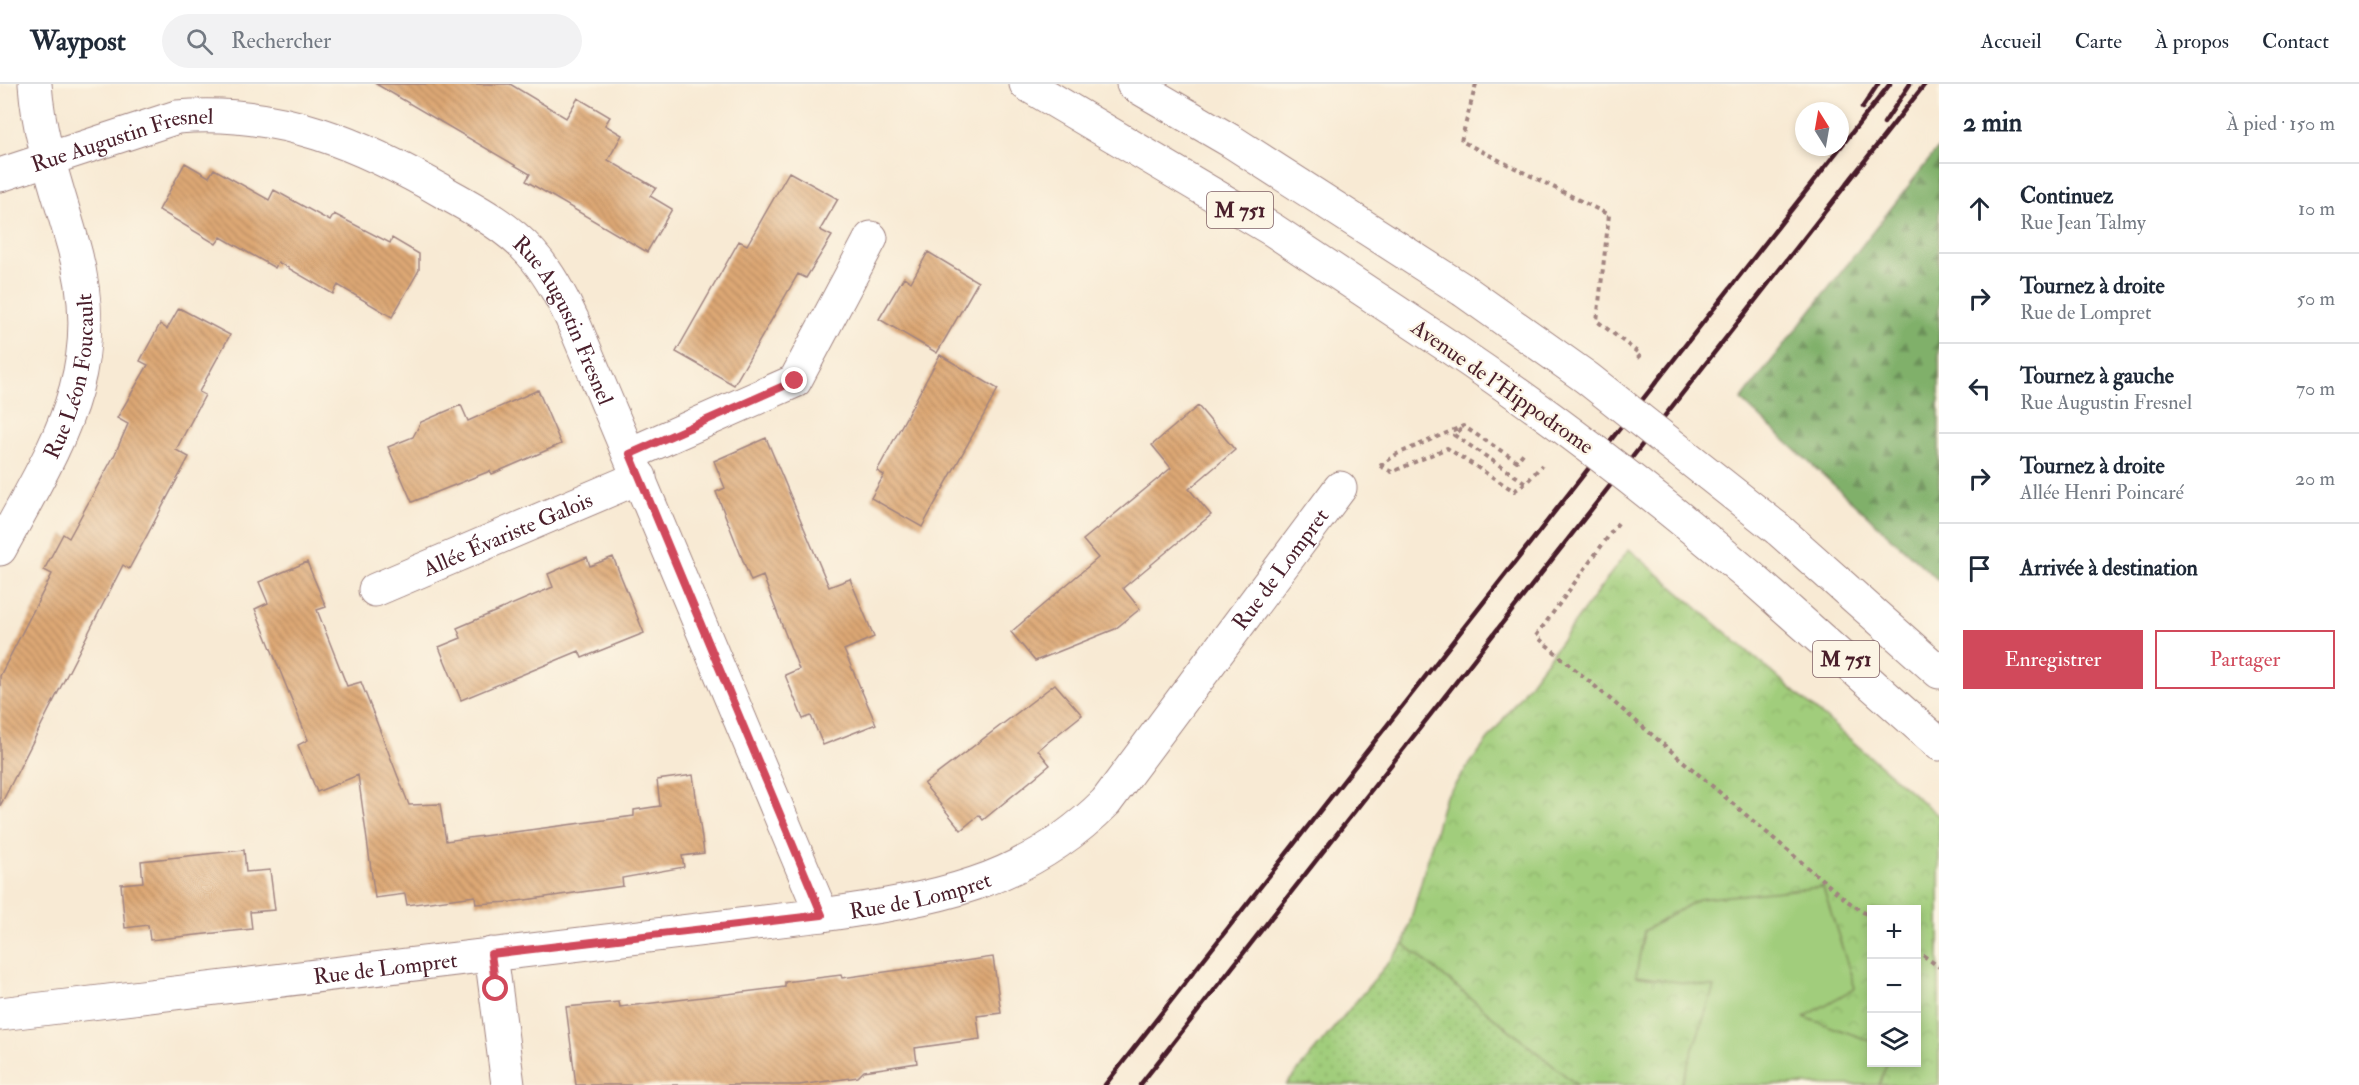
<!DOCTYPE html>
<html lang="fr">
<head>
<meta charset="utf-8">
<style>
  :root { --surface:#fff; --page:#f2f2f3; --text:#1f2937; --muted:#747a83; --line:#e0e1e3; --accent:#d1495b }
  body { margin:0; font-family:"IM FELL Double Pica",serif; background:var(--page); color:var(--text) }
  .controls { position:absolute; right:18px; bottom:18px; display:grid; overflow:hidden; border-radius:0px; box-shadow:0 3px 9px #0003 }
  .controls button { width:54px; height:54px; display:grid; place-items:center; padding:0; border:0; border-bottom:2px solid var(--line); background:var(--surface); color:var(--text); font:30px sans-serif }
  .compass { position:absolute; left:1795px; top:18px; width:54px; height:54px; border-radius:50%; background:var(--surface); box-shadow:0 3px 9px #0003; rotate:349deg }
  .stop { position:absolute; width:18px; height:18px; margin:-14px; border:4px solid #d1495b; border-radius:50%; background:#fff }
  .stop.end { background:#d1495b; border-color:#fff; box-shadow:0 2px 6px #0008 }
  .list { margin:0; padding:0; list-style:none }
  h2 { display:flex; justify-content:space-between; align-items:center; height:78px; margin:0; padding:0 24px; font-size:26px }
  h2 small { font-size:20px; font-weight:400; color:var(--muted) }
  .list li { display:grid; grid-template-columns:39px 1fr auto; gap:18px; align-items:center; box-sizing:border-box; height:90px; padding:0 24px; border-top:2px solid var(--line) }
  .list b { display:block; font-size:22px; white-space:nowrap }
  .list p { margin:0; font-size:20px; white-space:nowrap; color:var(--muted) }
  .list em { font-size:20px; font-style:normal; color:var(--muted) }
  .actions { display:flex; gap:12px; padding:18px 24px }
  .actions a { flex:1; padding:14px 0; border:2px solid var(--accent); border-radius:0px; text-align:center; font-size:21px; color:var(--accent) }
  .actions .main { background:var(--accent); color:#fff }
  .icon { flex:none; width:33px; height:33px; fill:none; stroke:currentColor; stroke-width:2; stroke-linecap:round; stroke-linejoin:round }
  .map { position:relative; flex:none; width:1939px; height:1001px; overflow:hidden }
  header { display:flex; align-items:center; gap:36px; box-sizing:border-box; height:84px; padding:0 30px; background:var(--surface); border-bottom:2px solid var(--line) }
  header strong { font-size:28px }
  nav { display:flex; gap:33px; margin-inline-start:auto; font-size:21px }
  .search { width:420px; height:54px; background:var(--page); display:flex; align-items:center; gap:15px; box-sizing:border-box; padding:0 21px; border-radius:33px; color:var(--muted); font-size:22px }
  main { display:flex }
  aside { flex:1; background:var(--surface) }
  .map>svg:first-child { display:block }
  .grass { fill:url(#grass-dots); stroke:#767653; stroke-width:1.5 }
  .forest { fill:url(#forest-firs); stroke:#65684b; stroke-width:1.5 }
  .park { fill:url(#park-crowns); stroke:#767653; stroke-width:1.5; fill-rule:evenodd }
  .garden { fill:#a1cd7b; stroke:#767653; stroke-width:1.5 }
  .building { fill:url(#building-back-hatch) }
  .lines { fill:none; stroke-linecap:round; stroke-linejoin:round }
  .minor-casing { stroke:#a18480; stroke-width:35 }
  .major-casing { stroke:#a18480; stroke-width:35 }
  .path { stroke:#a18480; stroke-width:4; stroke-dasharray:4.5 4.5; stroke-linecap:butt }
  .minor { stroke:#fff; stroke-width:33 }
  .major { stroke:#fff; stroke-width:33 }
  .rail { stroke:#4a1f2b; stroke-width:4.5 }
  .major-bridge-casing { stroke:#a18480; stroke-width:35; stroke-linecap:butt }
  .major-bridge { stroke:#fff; stroke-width:33 }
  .route { stroke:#d1495b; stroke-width:8 }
  .labels { text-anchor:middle; stroke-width:4.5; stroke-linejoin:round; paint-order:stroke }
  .shield { fill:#fcf5e5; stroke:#7f5f63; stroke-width:1.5 }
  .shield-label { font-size:21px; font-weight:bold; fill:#4a1f2b }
  .street-label { font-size:22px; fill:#4a1f2b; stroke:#fcf5e5 }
</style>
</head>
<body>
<header>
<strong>Waypost</strong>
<div class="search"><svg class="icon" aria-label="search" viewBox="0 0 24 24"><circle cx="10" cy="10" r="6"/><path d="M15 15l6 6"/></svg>Rechercher</div>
<nav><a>Accueil</a><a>Carte</a><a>À propos</a><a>Contact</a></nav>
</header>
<main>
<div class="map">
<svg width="1939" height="1001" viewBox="0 0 1939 1001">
  <defs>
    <pattern id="grass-dots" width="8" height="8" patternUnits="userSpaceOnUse" patternTransform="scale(1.5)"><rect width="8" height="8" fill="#a1cd7b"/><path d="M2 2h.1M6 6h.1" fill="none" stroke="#8cb06a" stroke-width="1.8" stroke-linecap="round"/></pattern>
    <pattern id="forest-firs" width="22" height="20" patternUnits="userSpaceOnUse" patternTransform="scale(1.5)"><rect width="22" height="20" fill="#80b06b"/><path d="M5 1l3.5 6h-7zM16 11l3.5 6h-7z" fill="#6b8f58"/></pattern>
    <pattern id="park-crowns" width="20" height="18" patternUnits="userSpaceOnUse" patternTransform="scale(1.5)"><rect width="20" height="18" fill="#a1cd7b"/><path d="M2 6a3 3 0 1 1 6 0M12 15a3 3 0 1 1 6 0" fill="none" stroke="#8cb06a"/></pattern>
    <pattern id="building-back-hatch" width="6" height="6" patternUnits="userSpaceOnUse" patternTransform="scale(1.5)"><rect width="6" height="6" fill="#dda875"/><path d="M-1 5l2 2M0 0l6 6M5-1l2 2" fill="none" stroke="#b58860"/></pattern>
  </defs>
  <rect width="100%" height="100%" fill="#fcf5e5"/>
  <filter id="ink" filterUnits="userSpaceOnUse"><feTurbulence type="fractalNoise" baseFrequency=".0167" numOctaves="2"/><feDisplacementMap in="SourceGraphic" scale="12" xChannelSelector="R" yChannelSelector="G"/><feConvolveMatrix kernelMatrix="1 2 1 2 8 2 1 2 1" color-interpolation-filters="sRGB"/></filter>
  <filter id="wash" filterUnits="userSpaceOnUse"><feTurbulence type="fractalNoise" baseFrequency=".008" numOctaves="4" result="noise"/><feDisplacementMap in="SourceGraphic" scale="24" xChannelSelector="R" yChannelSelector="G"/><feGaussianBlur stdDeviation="1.35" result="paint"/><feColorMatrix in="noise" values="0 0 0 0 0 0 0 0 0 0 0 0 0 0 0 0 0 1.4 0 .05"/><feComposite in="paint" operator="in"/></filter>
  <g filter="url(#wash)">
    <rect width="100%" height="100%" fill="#f8ead4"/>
    <path class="grass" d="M 1404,860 L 1577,1001 L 1286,1001 Z"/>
    <path class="forest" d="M 1939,63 L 1939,497 L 1741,316 Z"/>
    <path class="park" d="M 1629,465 L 1939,732 L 1939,1001 L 1577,1001 L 1404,860 L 1444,715 ZM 1872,826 L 1916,826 L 1916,978 L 1872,978 Z"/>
    <path class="garden" d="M 1823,803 L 1855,904 L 1804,933 L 1871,957 L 1872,978 L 1887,979 L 1879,1001 L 1681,1001 L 1714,903 L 1636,892 L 1644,847 L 1698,815 Z"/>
    <g id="blocks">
      <path class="building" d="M 376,0 L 510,0 L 566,34 L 578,14 L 610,33 L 605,41 L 622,51 L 608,76 L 656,104 L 650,112 L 672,125 L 647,168 L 526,97 L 530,90 Z
        M 185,79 L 209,93 L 214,85 L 269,116 L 274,106 L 330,137 L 334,130 L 390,159 L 392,154 L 419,170 L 419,186 L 392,233 L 338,201 L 333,210 L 278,178 L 275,184 L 221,153 L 216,160 L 159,126 Z
        M 789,88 L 838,115 L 820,146 L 832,152 L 806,194 L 798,190 L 734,301 L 676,268 L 739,157 L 747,161 Z
        M 928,168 L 978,198 L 937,269 L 879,235 L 904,193 L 911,198 Z
        M 179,224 L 230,251 L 199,308 L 205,311 L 176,366 L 189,373 L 129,485 L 123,481 L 0,722 L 0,592 L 52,490 L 44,486 L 63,450 L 69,454 L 115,370 L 128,340 L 117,334 L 148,281 L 140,277 L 160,240 L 167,245 Z
        M 940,271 L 998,305 L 922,443 L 871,414 L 884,391 L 877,387 Z
        M 538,306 L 561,360 L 492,390 L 490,387 L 412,418 L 388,363 L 413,353 L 421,338 L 461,321 L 468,337 Z
        M 1198,322 L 1235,366 L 1189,405 L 1211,431 L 1123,504 L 1140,525 L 1115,545 L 1035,577 L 1011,548 L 1098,474 L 1083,456 L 1171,384 L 1152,361 Z
        M 766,354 L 829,503 L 850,495 L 874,553 L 844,566 L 876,640 L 823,661 L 811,632 L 803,635 L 785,591 L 799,585 L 763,492 L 751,497 L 716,408 L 725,404 L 714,377 Z
        M 587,473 L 590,482 L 613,473 L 644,549 L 582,574 L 579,567 L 461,616 L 439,563 L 461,554 L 457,544 L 553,503 L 548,490 Z
        M 307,478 L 326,523 L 317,526 L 347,602 L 361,598 L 409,721 L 440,720 L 446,757 L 634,732 L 634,726 L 660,722 L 657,696 L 693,691 L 704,769 L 682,772 L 684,783 L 622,794 L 623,802 L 511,818 L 476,820 L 475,812 L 407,821 L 405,810 L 375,814 L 358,691 L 317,708 L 298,661 L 308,656 L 255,525 L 268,519 L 259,498 Z
        M 1055,600 L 1082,631 L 1038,666 L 1050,681 L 983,736 L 979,731 L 961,746 L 924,700 Z
        M 244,766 L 246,788 L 270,786 L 275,826 L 250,828 L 252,845 L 150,856 L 148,841 L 125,844 L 121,800 L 143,798 L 141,777 Z
        M 993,873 L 1001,929 L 977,932 L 980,955 L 915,964 L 917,979 L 864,987 L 858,993 L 799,1001 L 576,1001 L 566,923 L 619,918 L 620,923 L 785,903 L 785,898 L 841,891 L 842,894 Z"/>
    </g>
  </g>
  <g filter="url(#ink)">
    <use href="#blocks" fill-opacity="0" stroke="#a18480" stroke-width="1.5"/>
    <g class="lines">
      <defs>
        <g id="minor">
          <path id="s1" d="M 0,91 L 177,33 C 279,24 363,61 449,111 C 478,127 509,144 531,169 C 549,189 561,212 572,235 L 822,831"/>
          <path d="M 630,370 L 795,297 L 871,154"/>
          <path id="s2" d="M 0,465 C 57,359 109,286 73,160 C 58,106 39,56 35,0"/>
          <path id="s3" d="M 375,506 L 640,393"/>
          <path d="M 491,870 L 508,1001"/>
          <path id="s4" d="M 0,930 L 822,831 C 933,815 1023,801 1106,718 L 1340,404"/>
        </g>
        <path id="major" d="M 1026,0 L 1273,146 L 1448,262
          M 1133,0 L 1231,57 L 1463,206
          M 1778,445 L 1939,588
          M 1751,493 L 1939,660"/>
      </defs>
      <use href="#minor" class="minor-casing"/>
      <use href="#major" class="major-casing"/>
      <path class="path" d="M 1476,0 L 1461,57 L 1609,131 L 1597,237 L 1641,271 L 1635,277
        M 1461,345 L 1454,351 L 1526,399
        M 1380,382 L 1392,388 L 1447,364 L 1514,407 L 1526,399 L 1542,381
        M 1380,382 L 1397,370 L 1463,342 L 1517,377 L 1525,367
        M 1618,439 L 1536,552 L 1846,816 L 1872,834
        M 1916,866 L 1939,883"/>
      <use href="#minor" class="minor"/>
      <use href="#major" class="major"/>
      <path class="rail" d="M 1862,24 L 1878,0
        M 1884,39 L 1910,0
        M 1105,1001 L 1890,0
        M 1140,1001 L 1925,0"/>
      <defs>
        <path id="major-bridge" d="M 1463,206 L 1587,294 L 1778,445
          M 1448,262 C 1554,333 1654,411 1751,493"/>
      </defs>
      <use href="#major-bridge" class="major-bridge-casing"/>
      <use href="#major-bridge" class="major-bridge"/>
    </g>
  </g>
  <g class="lines" filter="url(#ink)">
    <path class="route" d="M 496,905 L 491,870 L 822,831 L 630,370 L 795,297"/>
  </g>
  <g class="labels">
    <g class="shield">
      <rect x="1207" y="108" width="66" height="36" rx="4.5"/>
      <rect x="1813" y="557" width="66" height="36" rx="4.5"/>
    </g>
    <g class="shield-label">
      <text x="1240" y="133">M 751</text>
      <text x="1846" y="582">M 751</text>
    </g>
    <g class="street-label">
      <text dy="8" stroke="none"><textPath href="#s1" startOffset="128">Rue Augustin Fresnel</textPath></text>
      <text dy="8" stroke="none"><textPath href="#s1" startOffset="650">Rue Augustin Fresnel</textPath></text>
      <text dy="8" stroke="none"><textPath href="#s2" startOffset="189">Rue Léon Foucault</textPath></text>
      <text transform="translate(1503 302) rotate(35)" y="8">Avenue de l'Hippodrome</text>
      <text dy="8" stroke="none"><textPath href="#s3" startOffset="144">Allée Évariste Galois</textPath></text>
      <text dy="8" stroke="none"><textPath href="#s4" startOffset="1431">Rue de Lompret</textPath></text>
      <text dy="8" stroke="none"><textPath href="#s4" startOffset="928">Rue de Lompret</textPath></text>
      <text dy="8" stroke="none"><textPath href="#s4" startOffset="388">Rue de Lompret</textPath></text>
    </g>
  </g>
</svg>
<div class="controls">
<button>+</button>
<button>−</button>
<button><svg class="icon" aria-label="layers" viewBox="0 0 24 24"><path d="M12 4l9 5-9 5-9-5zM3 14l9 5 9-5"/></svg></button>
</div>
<svg class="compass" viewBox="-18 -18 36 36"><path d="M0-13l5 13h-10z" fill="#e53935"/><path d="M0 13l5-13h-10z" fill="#747a83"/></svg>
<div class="stop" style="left:496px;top:905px"></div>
<div class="stop end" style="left:795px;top:297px"></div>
</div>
<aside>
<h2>2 min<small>À pied · 150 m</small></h2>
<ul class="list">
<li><svg class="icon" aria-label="ahead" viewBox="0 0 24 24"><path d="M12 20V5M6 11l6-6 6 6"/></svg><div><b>Continuez</b><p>Rue Jean Talmy</p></div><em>10 m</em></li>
<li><svg class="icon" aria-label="right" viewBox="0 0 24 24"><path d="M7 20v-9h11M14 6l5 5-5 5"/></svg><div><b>Tournez à droite</b><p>Rue de Lompret</p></div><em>50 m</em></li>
<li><svg class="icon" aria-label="left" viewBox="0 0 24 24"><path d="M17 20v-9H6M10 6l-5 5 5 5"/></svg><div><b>Tournez à gauche</b><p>Rue Augustin Fresnel</p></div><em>70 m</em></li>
<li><svg class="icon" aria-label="right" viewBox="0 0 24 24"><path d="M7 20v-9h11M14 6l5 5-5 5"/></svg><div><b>Tournez à droite</b><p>Allée Henri Poincaré</p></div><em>20 m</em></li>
<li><svg class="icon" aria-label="arrive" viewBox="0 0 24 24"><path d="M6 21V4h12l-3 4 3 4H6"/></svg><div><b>Arrivée à destination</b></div></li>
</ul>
<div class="actions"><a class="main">Enregistrer</a><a>Partager</a></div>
</aside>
</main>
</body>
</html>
